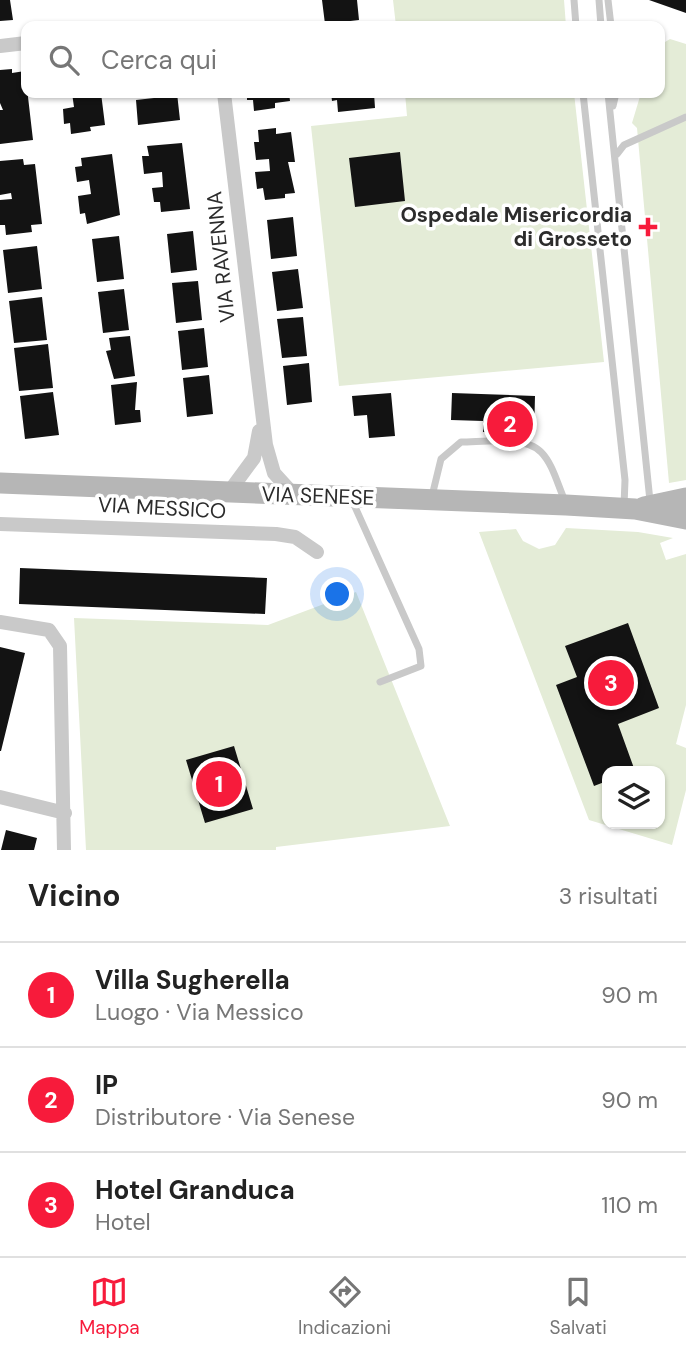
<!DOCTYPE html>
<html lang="it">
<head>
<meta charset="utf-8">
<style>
  :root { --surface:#fff; --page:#f6f6f6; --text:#222; --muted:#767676; --line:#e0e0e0; --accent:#f71b3b }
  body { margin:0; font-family:"DM Sans",sans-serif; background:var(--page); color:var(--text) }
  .controls { position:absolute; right:21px; bottom:21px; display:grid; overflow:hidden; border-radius:14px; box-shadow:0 2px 5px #0004 }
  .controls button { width:63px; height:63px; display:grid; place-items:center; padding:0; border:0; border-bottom:2px solid var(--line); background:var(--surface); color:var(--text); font:35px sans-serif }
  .you { position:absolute; left:338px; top:595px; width:24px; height:24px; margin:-18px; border:5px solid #fff; border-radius:50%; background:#1a73e8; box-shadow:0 0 0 10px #1a73e833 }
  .badge { display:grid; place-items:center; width:46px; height:46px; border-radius:50%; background:var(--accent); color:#fff; font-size:23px; font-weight:700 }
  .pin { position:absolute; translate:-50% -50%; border:4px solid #fff; box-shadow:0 2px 7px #0006 }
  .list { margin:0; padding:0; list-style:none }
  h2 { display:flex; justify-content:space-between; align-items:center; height:91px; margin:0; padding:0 28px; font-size:30px }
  h2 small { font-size:23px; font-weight:400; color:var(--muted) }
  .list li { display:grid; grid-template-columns:46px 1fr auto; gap:21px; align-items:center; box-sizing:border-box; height:105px; padding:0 28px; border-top:2px solid var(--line) }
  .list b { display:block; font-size:26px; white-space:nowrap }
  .list p { margin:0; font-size:23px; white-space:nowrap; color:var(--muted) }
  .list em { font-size:23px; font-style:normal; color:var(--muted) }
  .icon { flex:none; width:38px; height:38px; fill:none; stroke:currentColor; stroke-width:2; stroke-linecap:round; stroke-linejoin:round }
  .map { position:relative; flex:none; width:686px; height:850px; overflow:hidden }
  .search { position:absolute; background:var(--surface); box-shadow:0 2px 5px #0004; left:21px; right:21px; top:21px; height:77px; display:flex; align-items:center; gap:18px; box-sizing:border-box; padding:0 24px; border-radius:14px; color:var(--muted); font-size:26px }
  .sheet { height:406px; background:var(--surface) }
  nav { display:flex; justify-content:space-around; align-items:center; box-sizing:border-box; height:98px; border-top:2px solid var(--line); background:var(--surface); font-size:19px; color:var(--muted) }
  nav a { display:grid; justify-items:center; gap:4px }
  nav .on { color:var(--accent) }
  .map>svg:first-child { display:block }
  .green { fill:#e4ecd7; fill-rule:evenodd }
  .building { fill:#131313 }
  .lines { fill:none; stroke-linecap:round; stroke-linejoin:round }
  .service { stroke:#c9c9c9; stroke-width:7 }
  .minor { stroke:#c9c9c9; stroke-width:14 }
  .secondary { stroke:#b6b6b6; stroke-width:21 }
  .poi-dot { fill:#f71b3b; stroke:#fff; stroke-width:2.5 }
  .labels { text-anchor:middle; stroke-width:7; stroke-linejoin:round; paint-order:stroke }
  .poi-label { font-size:21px; font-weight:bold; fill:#2c2c2c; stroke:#fff; text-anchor:end }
  .street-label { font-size:21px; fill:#2c2c2c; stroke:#fff }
</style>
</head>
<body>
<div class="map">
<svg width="686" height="850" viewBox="0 0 686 850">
  <rect width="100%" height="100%" fill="#fff"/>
  <path class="green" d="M 393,0 L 564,0 L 566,26 L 396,26 Z
    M 670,39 L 686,44 L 686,480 L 669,483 L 637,128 L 632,123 L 641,93 L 660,93 L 660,45 Z
    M 405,93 L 574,93 L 604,362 L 339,386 L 311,126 L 407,116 Z
    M 566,528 L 638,532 L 673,538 L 660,543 L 666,560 L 686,554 L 686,705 L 676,744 L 686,748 L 686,790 L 672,845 L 589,820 L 479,532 L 516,529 L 523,541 L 539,549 L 555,545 ZM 607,771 L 660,771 L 660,824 L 607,824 Z
    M 356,592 L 450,826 L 276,847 L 276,850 L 86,850 L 74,618 L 268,625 Z"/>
  <path class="building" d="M 0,0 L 10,0 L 13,20 L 0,21 Z
    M 322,0 L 357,0 L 359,20 L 325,24 Z
    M 649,0 L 686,0 L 686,13 Z
    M 12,69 L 12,73 L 25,71 L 33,140 L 0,144 L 0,110 L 3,110 L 0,103 L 0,70 Z
    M 72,93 L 101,93 L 105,125 L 90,127 L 91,131 L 71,134 L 70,123 L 64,124 L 63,109 L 74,107 Z
    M 153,93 L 177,93 L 180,120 L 138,125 L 136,100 L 154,98 Z
    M 247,93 L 289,93 L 290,101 L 275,103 L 275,108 L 254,111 L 253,100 L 247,100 Z
    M 331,93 L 374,93 L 375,108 L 338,112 L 337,100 L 332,101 Z
    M 276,128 L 276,134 L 291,132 L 295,162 L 288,162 L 295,193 L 285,194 L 285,198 L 265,200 L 263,188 L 257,189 L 255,172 L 270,171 L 269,159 L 256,160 L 254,142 L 259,142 L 258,130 Z
    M 182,143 L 190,209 L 161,212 L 160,202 L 154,202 L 152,188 L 163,187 L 162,172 L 144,174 L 142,156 L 149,156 L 147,146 Z
    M 400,152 L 405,201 L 355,207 L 349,158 Z
    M 112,154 L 120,215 L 87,224 L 85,213 L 80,214 L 78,196 L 91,194 L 89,180 L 77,182 L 75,167 L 82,166 L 81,158 Z
    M 23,159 L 24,165 L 35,164 L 42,224 L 31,225 L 32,232 L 6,235 L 5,225 L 0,225 L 0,200 L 12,199 L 11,193 L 0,195 L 0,161 Z
    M 293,217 L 297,256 L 271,259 L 267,220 Z
    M 193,231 L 197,270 L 171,273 L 167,234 Z
    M 119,236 L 124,279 L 97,282 L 92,239 Z
    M 37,246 L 42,289 L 8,293 L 3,250 Z
    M 298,269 L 303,308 L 277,311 L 272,272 Z
    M 198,281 L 202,320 L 176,323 L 172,283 Z
    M 124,289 L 129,330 L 103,333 L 98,292 Z
    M 42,297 L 47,340 L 14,343 L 9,301 Z
    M 303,317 L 307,356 L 282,358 L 277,319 Z
    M 204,328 L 208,367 L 182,370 L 178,331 Z
    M 130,336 L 135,376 L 114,379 L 106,351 L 111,350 L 109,338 Z
    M 48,344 L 53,388 L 19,391 L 14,348 Z
    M 309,363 L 312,402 L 287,405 L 283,366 Z
    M 209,375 L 213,414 L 187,417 L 183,378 Z
    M 137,382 L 135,410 L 140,410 L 141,422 L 115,425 L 111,385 Z
    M 53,392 L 59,435 L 25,439 L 20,396 Z
    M 391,393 L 395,436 L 369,438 L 367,415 L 354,416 L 352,396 Z
    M 452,393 L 535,396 L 534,434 L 483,432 L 483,421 L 451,420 Z
    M 20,568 L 267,578 L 265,614 L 19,604 Z
    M 628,623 L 659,708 L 618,724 L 635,771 L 607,771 L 607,781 L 594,786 L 556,685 L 577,677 L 565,646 Z
    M 0,647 L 25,653 L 1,751 L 0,751 Z
    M 234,746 L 253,809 L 205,823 L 186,760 Z
    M 6,830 L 37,838 L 34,850 L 1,850 Z"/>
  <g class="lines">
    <path class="service" d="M 574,0 L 576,26
      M 599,0 L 601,26
      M 608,0 L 611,26
      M 583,93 L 625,480 L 624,506
      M 608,93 L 650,501
      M 613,106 L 616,93
      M 617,154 L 624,145 L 686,117
      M 432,496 L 441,459 L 461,442 C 482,442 525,435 541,452 C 553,464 558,486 565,501
      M 351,498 L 419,649 L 421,666 L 380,682"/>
    <path class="minor" d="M 0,46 L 26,43
      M 224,93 L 266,445 L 274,473 L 294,495
      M 229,492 L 254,458 L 259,431
      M 0,524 L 276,534 L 295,537 L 317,552
      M 0,622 L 49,630 L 60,646 L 64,850
      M 0,797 L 65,813"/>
    <path class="secondary" d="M 0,483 L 566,505 L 635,509 L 686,519
      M 644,507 L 686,498"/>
  </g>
  <path class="poi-dot" d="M644.5 216.5h7v7h7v7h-7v7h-7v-7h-7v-7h7z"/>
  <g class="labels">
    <g class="poi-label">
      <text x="632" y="222">Ospedale Misericordia<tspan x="632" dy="24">di Grosseto</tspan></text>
    </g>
    <g class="street-label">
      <text transform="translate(221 257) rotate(-96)" y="7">VIA RAVENNA</text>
      <text transform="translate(318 496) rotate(2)" y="7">VIA SENESE</text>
      <text transform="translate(162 508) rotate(3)" y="7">VIA MESSICO</text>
    </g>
  </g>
</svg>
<div class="controls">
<button><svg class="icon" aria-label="layers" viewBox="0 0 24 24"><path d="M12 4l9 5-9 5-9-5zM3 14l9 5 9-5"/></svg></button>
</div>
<div class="you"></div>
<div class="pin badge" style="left:219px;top:784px">1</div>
<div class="pin badge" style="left:510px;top:424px">2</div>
<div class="pin badge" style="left:611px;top:683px">3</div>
<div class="search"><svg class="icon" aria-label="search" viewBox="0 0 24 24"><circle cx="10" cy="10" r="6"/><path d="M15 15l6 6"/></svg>Cerca qui</div>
</div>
<section class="sheet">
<h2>Vicino<small>3 risultati</small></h2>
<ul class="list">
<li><span class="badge">1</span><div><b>Villa Sugherella</b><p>Luogo · Via Messico</p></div><em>90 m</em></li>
<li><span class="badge">2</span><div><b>IP</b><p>Distributore · Via Senese</p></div><em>90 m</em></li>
<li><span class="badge">3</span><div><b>Hotel Granduca</b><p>Hotel</p></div><em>110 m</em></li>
</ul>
</section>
<nav>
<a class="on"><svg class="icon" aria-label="map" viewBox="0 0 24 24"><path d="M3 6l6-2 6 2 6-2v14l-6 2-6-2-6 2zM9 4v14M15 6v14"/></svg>Mappa</a>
<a><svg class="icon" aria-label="directions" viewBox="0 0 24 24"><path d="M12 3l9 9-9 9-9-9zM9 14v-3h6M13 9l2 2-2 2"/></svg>Indicazioni</a>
<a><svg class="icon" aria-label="saved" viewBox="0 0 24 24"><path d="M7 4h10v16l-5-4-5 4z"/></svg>Salvati</a>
</nav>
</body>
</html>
